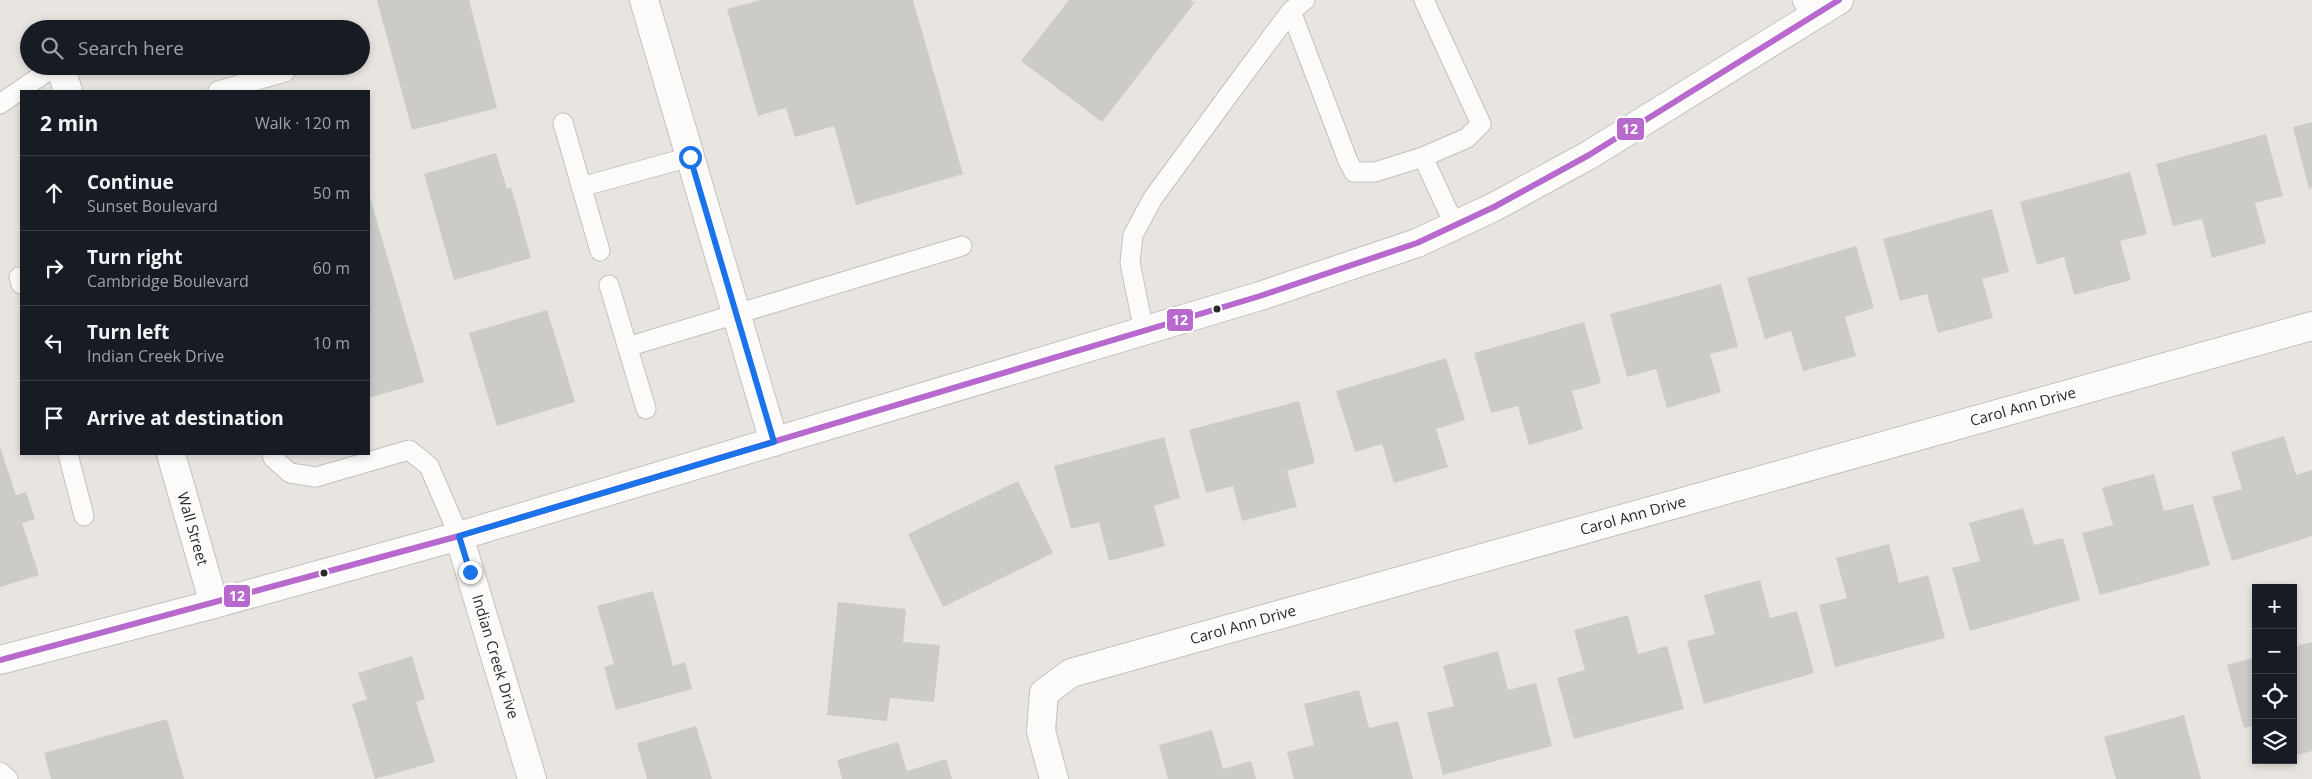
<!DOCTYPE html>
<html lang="en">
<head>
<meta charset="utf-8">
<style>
  :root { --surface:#171b24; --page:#242831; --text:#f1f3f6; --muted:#9ea1a6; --line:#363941 }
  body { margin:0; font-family:"Open Sans",sans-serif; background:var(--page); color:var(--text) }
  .controls { position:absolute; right:15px; bottom:15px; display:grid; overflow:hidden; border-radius:0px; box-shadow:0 2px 8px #0003 }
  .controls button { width:45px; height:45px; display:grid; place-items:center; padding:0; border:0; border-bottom:1px solid var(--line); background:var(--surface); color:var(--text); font:25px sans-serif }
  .stop { position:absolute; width:15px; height:15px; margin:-11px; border:4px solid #1a73e8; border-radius:50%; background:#fff }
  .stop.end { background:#1a73e8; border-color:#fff; box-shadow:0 1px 5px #0008 }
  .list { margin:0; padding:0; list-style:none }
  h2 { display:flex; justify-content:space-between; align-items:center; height:65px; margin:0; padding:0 20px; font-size:21px }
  h2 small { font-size:16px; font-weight:400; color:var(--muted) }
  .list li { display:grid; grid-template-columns:32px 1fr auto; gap:15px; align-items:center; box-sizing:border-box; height:75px; padding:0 20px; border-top:1px solid var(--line) }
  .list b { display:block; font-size:19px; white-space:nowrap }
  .list p { margin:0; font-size:16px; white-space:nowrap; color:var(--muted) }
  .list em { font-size:16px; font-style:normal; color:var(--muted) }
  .icon { flex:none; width:28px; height:28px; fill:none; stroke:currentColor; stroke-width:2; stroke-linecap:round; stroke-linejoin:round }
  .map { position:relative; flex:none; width:2312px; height:779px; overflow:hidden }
  .search { position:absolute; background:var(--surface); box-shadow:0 2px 8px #0003; left:20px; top:20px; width:350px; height:55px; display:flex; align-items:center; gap:12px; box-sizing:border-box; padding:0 18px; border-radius:28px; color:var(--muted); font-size:19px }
  .panel { position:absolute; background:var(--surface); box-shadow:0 2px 8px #0003; left:20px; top:90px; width:350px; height:365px; border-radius:0px }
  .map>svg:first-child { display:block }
  .building { fill:#cdcbc7 }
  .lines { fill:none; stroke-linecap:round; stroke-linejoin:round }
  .lane-casing { stroke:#c2c1c1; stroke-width:21 }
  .street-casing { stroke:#c2c1c1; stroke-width:30 }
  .secondary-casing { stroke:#c2c1c1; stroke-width:30 }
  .lane { stroke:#fcfbfa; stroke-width:19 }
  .street { stroke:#fcfbfa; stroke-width:28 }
  .secondary { stroke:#fcfbfa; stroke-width:28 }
  .bus-1-casing { stroke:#fff; stroke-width:10 }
  .bus-1 { stroke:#b869cd; stroke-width:6 }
  .route { stroke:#1a73e8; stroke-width:6 }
  .bus-dot { fill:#2a2a2a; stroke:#fff; stroke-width:2 }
  .labels { text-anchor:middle; stroke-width:5; stroke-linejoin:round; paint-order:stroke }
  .street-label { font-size:15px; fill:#2a2a2a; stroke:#fff }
  .line-badge { stroke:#fff; stroke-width:2 }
  .badge-label { font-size:14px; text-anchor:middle; font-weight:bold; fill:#fff }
</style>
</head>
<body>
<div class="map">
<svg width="2312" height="779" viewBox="0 0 2312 779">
  <rect width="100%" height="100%" fill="#e8e5e0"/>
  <path class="building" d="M 377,0 L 469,0 L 497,108 L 412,130 Z
    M 761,0 L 913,0 L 963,174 L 856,205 L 834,126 L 795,137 L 786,108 L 758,116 L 727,9 Z
    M 1069,0 L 1193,0 L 1190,3 L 1196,1 L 1102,122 L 1021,61 Z
    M 2312,122 L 2312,188 L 2309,189 L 2293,127 Z
    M 2266,134 L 2283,196 L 2255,203 L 2266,243 L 2212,258 L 2202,219 L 2173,226 L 2156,164 Z
    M 496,153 L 507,189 L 511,187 L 531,258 L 454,280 L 424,174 Z
    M 2130,172 L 2147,234 L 2120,241 L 2131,280 L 2074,295 L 2064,257 L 2037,265 L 2020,202 Z
    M 369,194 L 424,382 L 369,398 Z
    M 1992,209 L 2009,272 L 1982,279 L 1993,318 L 1938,333 L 1927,294 L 1900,301 L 1883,239 Z
    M 1856,246 L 1874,308 L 1845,317 L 1856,356 L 1803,371 L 1791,331 L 1765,339 L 1747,278 Z
    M 1721,284 L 1738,347 L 1710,354 L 1721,392 L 1667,408 L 1656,369 L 1627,377 L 1610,314 Z
    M 547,310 L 575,402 L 497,426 L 469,333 Z
    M 1584,322 L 1601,383 L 1572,391 L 1583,429 L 1529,445 L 1518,406 L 1491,413 L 1474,353 Z
    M 1446,358 L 1465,420 L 1436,429 L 1448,467 L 1394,483 L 1382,444 L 1355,452 L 1336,391 Z
    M 1299,401 L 1315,463 L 1287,471 L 1297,507 L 1242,521 L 1233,486 L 1206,493 L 1189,430 Z
    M 2284,436 L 2296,475 L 2312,470 L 2312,536 L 2232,561 L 2212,497 L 2242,489 L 2231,452 Z
    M 1164,437 L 1180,498 L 1154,506 L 1165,546 L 1109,561 L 1099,522 L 1071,529 L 1054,466 Z
    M 0,447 L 16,495 L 26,492 L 35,519 L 22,523 L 39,575 L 0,587 Z
    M 2154,474 L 2164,511 L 2193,504 L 2210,565 L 2100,595 L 2082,533 L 2113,525 L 2102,488 Z
    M 1018,481 L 1053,553 L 943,607 L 908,534 Z
    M 2023,508 L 2034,545 L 2063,538 L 2080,600 L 1970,631 L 1952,568 L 1980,561 L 1969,523 Z
    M 1889,544 L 1899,583 L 1928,575 L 1945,638 L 1835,667 L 1819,605 L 1847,598 L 1836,558 Z
    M 1760,580 L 1770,618 L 1797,611 L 1814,673 L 1704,704 L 1687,641 L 1715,634 L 1704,595 Z
    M 653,591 L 673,666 L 685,662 L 692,689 L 616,710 L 604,667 L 614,664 L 597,606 Z
    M 838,602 L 906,609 L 903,642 L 940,645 L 934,702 L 890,698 L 887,721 L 827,715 Z
    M 1628,615 L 1638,654 L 1667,646 L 1684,709 L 1574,739 L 1557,678 L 1585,670 L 1574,630 Z
    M 2312,642 L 2312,751 L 2293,756 L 2293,647 Z
    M 1498,651 L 1508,690 L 1536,683 L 1552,746 L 1443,775 L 1427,713 L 1454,706 L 1443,666 Z
    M 412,656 L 425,699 L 416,702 L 435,762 L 375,779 L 352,704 L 367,699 L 358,673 Z
    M 2256,657 L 2256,725 L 2244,728 L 2227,665 Z
    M 1359,690 L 1369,728 L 1398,721 L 1413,779 L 1294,779 L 1287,752 L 1314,745 L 1304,704 Z
    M 2184,715 L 2201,779 L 2116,779 L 2104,737 Z
    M 167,719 L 184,779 L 51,779 L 44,753 Z
    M 696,726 L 712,779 L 647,779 L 637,743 Z
    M 1212,730 L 1223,769 L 1251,761 L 1256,779 L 1168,779 L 1159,745 Z
    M 898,742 L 907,771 L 946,759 L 952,779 L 842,779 L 837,760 Z"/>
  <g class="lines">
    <defs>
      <path id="lane" d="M 1802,0 L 1812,17
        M 1291,11 L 1348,161 L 1354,172 L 1375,172 L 1423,157 L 1467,138 L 1481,124 L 1424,0
        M 218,91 L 285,72
        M 0,104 L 55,66
        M 563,123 L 600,251
        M 1423,157 L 1455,226
        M 581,187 L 690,157
        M 19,277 L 21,284
        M 609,285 L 646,409
        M 1144,331 L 1130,263 L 1133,235 L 1153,198 L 1230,93 L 1291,11 L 1305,0
        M 627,347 L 962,246
        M 68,454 L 84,516
        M 272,454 L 273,458 L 290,473 L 316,477 L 409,450 L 429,466 L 459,536
        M 0,772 L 8,779"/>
      <g id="street">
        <path d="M 644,0 L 774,442"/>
        <path d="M 60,66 L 68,91"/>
        <path id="s1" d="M 171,454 L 214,604"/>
        <path id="s2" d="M 459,536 L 532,779"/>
        <path id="s3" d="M 1054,779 L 1041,731 L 1044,693 L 1071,673 L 2312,326"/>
      </g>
      <path id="secondary" d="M 0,660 L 214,604 L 459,536 L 1260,296 L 1417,243 L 1494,207 L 1589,155 L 1839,0"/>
    </defs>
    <use href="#lane" class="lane-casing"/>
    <use href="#street" class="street-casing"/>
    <use href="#secondary" class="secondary-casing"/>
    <use href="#lane" class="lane"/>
    <use href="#street" class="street"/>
    <use href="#secondary" class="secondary"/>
    <defs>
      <path id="bus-1" d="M 0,660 L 459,536 L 1260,296 L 1417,243 L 1494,207 L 1589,155 L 1839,0"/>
    </defs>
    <use href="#bus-1" class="bus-1-casing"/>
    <use href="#bus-1" class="bus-1"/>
  </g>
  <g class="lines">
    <path class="route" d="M 470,572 L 459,536 L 774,442 L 690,157"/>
  </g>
  <g class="bus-dot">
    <circle cx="1217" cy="309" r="4.5"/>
    <circle cx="324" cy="573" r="4.5"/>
  </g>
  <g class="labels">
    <g class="street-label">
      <text dy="5" stroke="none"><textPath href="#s3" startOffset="1110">Carol Ann Drive</textPath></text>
      <text dy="5" stroke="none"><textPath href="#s3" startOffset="705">Carol Ann Drive</textPath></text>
      <text dy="5" stroke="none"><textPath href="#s1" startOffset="78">Wall Street</textPath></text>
      <text dy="5" stroke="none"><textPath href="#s3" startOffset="300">Carol Ann Drive</textPath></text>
      <text dy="5" stroke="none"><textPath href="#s2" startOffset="126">Indian Creek Drive</textPath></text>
    </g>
  </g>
  <g class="line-badge">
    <rect x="1616" y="117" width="29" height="24" rx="5" fill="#b869cd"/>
    <rect x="1166" y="308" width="28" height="24" rx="5" fill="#b869cd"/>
    <rect x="223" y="584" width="28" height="24" rx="5" fill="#b869cd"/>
  </g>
  <g class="badge-label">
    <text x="1630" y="134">12</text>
    <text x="1180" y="325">12</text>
    <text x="237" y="601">12</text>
  </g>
</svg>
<div class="controls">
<button>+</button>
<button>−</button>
<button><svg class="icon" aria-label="locate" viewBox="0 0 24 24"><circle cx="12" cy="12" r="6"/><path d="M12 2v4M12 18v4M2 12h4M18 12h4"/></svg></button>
<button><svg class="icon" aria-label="layers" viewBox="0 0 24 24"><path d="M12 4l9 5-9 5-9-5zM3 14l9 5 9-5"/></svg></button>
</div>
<div class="stop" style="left:690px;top:157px"></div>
<div class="stop end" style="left:470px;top:572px"></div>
<div class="search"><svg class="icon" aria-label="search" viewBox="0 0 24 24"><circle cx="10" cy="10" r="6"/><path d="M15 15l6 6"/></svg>Search here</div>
<section class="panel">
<h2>2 min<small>Walk · 120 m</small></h2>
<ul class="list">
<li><svg class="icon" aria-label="ahead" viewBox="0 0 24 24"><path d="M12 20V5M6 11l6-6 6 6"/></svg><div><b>Continue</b><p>Sunset Boulevard</p></div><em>50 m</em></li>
<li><svg class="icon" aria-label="right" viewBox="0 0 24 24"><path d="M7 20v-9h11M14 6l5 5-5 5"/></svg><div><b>Turn right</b><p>Cambridge Boulevard</p></div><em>60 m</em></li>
<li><svg class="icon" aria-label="left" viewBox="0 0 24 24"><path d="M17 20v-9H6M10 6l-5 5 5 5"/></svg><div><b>Turn left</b><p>Indian Creek Drive</p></div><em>10 m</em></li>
<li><svg class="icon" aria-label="arrive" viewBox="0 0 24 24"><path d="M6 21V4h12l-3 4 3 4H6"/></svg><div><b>Arrive at destination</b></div></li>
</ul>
</section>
</div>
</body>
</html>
